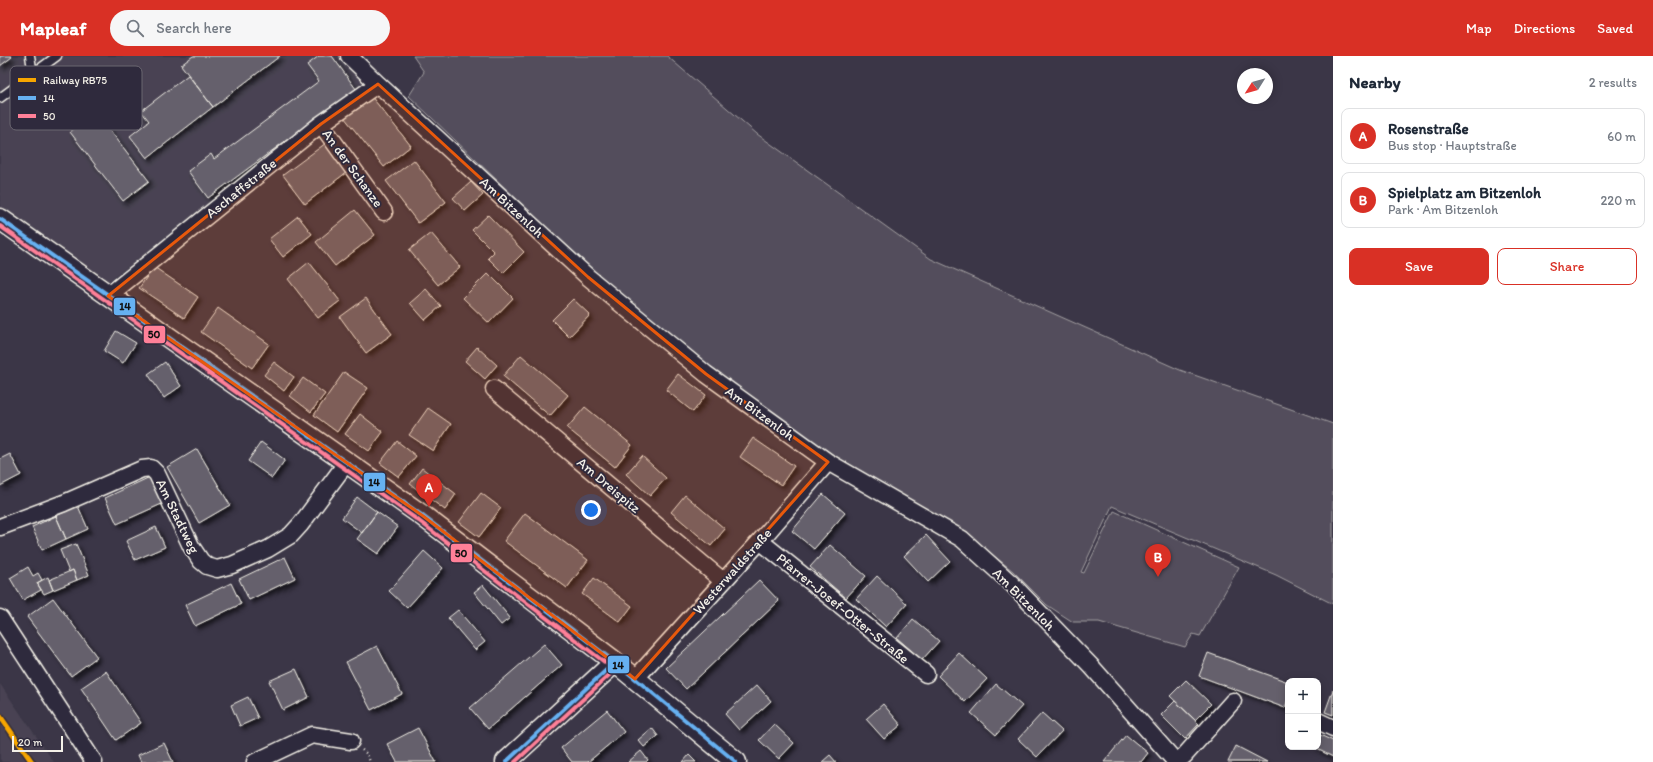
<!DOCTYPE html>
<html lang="en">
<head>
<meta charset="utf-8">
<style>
  :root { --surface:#fff; --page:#f6f6f7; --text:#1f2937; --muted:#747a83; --line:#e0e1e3; --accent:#d93025 }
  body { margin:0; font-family:Itim,sans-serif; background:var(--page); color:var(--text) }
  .controls { position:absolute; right:12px; bottom:12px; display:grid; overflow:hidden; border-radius:8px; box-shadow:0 2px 10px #0003 }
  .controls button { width:36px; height:36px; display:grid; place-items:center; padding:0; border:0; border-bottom:1px solid var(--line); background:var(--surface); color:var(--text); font:20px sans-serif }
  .compass { position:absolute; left:1237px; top:12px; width:36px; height:36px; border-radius:50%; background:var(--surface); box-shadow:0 2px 10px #0003; rotate:233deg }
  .scale { position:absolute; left:12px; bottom:10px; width:51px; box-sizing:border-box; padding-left:4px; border:2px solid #f4f1e8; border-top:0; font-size:11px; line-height:14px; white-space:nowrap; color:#f4f1e8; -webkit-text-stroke:3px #2f2a3d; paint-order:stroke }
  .you { position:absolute; left:591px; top:454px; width:14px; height:14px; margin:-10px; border:3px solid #fff; border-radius:50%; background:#1a73e8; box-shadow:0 0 0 6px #1a73e833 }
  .badge { display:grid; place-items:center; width:26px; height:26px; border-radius:50%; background:var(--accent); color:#fff; font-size:13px; font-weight:700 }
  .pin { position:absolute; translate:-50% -33px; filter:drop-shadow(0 1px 2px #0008) }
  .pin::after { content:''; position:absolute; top:21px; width:14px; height:12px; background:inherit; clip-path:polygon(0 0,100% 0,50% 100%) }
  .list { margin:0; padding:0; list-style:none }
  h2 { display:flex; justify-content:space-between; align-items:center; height:52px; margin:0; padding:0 16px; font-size:17px }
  h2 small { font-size:13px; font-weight:400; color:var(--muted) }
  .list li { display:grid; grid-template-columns:26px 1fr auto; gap:12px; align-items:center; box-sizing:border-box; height:56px; margin:0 8px 8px; padding:0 8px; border:1px solid var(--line); border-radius:8px }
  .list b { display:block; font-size:15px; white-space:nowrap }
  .list p { margin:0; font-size:13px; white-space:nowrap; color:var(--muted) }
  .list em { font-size:13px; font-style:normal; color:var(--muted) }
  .actions { display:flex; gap:8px; padding:12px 16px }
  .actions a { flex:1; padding:9px 0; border:1px solid var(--accent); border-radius:8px; text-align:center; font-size:14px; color:var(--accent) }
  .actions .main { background:var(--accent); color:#fff }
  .icon { flex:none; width:22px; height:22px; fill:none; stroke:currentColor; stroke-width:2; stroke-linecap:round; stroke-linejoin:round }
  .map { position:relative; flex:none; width:1333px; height:706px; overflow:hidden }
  header { display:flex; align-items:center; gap:24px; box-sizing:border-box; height:56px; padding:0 20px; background:var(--accent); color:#fff }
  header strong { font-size:19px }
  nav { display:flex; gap:22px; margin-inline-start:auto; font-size:14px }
  .search { width:280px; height:36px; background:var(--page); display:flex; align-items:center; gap:10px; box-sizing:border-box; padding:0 14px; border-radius:22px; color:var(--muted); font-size:15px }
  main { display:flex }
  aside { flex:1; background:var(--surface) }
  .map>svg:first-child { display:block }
  .built { fill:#484352 }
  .green { fill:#534e5c; stroke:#a4a0a2 }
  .building { fill:#65616c; stroke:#f4f1e8; filter:url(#shadow) }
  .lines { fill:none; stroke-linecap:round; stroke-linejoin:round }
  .service-casing { stroke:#f4f1e8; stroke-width:11 }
  .minor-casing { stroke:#f4f1e8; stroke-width:19 }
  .tertiary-casing { stroke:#f4f1e8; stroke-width:23 }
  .path { stroke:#f4f1e8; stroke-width:2.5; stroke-dasharray:1 3; stroke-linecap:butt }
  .service { stroke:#2f2a3d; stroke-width:8 }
  .minor { stroke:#2f2a3d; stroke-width:16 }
  .tertiary { stroke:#2f2a3d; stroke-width:20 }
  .bus-1-casing { stroke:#2f2a3d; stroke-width:7 }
  .bus-2-casing { stroke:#2f2a3d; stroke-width:7 }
  .bus-1 { stroke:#66b1f2; stroke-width:4 }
  .bus-2 { stroke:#ff8098; stroke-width:4 }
  .rail-1-casing { stroke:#2f2a3d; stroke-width:8 }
  .rail-1 { stroke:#f7a600; stroke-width:5 }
  .marked { fill:#e8590c; fill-opacity:0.2; stroke:#e8590c; stroke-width:3; stroke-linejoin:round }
  .labels { text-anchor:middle; stroke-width:3.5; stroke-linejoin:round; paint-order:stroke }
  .street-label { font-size:14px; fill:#f4f1e8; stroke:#2f2a3d }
  .key { fill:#2f2a3d; stroke:#6a6670; stroke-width:1 }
  .key-label { font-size:11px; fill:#f4f1e8 }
  .line-badge { stroke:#2f2a3d; stroke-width:1.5 }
  .pale-badge-label { font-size:11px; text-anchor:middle; font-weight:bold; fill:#111 }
</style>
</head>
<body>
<header>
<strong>Mapleaf</strong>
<div class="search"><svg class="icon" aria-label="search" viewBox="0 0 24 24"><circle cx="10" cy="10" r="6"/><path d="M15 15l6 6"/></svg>Search here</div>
<nav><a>Map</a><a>Directions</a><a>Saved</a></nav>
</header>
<main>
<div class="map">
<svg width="1333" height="706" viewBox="0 0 1333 706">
  <defs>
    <filter id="shadow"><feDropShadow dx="3.5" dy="3.5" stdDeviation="2" flood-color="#0009"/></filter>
  </defs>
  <rect width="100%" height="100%" fill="#3b3647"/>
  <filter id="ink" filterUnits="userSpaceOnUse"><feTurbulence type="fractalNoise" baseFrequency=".025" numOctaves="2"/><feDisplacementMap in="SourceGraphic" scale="8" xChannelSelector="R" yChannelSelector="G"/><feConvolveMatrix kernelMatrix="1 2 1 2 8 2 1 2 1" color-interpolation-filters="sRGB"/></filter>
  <g filter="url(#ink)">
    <path class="built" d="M 0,0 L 344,0 L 367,31 L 109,225 L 0,152 Z
      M 0,628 L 54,706 L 2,706 L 0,703 Z"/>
    <path class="green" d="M 413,0 L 667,0 L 757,78 L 931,203 L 1180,314 L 1333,368 L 1333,548 L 1276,519 L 1112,450 L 1081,516 L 1084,517 L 1114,455 L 1239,511 L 1200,580 L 1193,578 L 1185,591 L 1099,566 L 1073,566 L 1047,549 L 1013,515 L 956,470 L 832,398 L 754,344 L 679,286 L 592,215 L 409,40 L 424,16 Z"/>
    <path class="building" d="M 0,0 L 11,0 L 12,1 L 0,10 Z
      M 193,0 L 280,0 L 213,51 L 181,9 Z
      M 319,0 L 332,0 L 356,33 L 208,142 L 188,115 L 211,98 L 214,103 L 319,25 L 307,9 Z
      M 188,19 L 213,51 L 147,102 L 130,80 L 149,65 L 141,55 Z
      M 371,40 L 411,90 L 384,111 L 344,61 Z
      M 96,56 L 149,125 L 123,145 L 70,76 Z
      M 326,87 L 347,116 L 305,148 L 283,119 Z
      M 414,104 L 446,146 L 418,167 L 386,125 Z
      M 471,126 L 483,139 L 465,155 L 453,142 Z
      M 355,154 L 375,179 L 335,210 L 316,186 Z
      M 488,159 L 524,196 L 503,217 L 488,202 L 494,196 L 472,174 Z
      M 298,160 L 312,178 L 283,201 L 269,183 Z
      M 431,177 L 460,211 L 438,229 L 409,194 Z
      M 309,206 L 340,245 L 318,262 L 288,223 Z
      M 154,211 L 198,241 L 184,262 L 139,232 Z
      M 488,217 L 513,242 L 489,267 L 463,242 Z
      M 426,233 L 441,250 L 425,264 L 410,247 Z
      M 366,242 L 392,278 L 366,297 L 340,261 Z
      M 573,243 L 590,259 L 569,281 L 552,264 Z
      M 218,252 L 269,288 L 252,312 L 201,276 Z
      M 116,275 L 136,287 L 123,307 L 104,295 Z
      M 477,291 L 497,309 L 485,323 L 465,305 Z
      M 521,299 L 568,339 L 550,360 L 503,320 Z
      M 165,306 L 181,330 L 164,342 L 148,318 Z
      M 274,306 L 294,321 L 284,335 L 264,319 Z
      M 344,316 L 368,332 L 337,376 L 314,359 Z
      M 678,318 L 706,339 L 693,356 L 666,334 Z
      M 303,322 L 325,338 L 311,356 L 290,340 Z
      M 585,351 L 632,389 L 615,411 L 567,372 Z
      M 428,352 L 451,368 L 433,395 L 409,379 Z
      M 360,358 L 383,376 L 369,395 L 345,378 Z
      M 753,382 L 794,410 L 781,429 L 740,401 Z
      M 397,385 L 416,400 L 399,421 L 380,407 Z
      M 261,386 L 285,404 L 272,422 L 248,405 Z
      M 197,393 L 230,449 L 199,467 L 167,411 Z
      M 10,398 L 21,419 L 0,430 L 0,403 Z
      M 642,400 L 666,422 L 650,440 L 626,418 Z
      M 422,412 L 456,438 L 445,454 L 410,428 Z
      M 152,420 L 164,447 L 117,468 L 105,442 Z
      M 481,437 L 501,452 L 479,481 L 459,466 Z
      M 823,438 L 845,457 L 814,493 L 792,475 Z
      M 685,439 L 725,473 L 711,490 L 671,456 Z
      M 357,441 L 377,456 L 362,477 L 342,462 Z
      M 78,450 L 88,473 L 66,483 L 56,460 Z
      M 377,456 L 398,471 L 378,498 L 357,483 Z
      M 525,457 L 588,504 L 567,532 L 504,485 Z
      M 56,460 L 66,483 L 42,494 L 32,471 Z
      M 156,471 L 165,491 L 135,504 L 126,485 Z
      M 926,479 L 950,505 L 928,526 L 904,500 Z
      M 76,488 L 89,519 L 77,524 L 73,514 L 69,516 L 60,494 Z
      M 830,489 L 866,520 L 846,542 L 810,511 Z
      M 424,495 L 443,512 L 407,552 L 389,535 Z
      M 285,501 L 295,522 L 249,544 L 239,523 Z
      M 28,511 L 33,520 L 38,517 L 42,524 L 37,527 L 41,534 L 23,544 L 10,522 Z
      M 73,514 L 77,524 L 53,534 L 49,524 Z
      M 877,520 L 907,548 L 886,571 L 856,543 Z
      M 48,521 L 53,534 L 44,538 L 37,527 Z
      M 594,522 L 632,550 L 620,566 L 582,538 Z
      M 759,524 L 779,545 L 686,633 L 666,612 Z
      M 231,527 L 241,548 L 195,570 L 185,549 Z
      M 483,529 L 510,562 L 501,569 L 474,536 Z
      M 53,542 L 97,601 L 71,620 L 27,561 Z
      M 458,554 L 485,586 L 475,594 L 448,562 Z
      M 913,563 L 939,585 L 922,604 L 897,582 Z
      M 544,588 L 562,609 L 488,673 L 470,652 Z
      M 377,590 L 402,638 L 371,654 L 346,606 Z
      M 959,597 L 987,623 L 965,646 L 938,620 Z
      M 1208,597 L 1288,626 L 1288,643 L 1285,652 L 1199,620 Z
      M 296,613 L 309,641 L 283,654 L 269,625 Z
      M 106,615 L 141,667 L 116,684 L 81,632 Z
      M 1186,624 L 1211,648 L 1195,664 L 1170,640 Z
      M 996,628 L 1022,650 L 996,679 L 971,657 Z
      M 757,629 L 771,645 L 739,674 L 725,658 Z
      M 1333,634 L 1333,659 L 1325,656 Z
      M 248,641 L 258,662 L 240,670 L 231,649 Z
      M 1175,645 L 1199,668 L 1185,683 L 1161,659 Z
      M 883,648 L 901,669 L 884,683 L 866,663 Z
      M 607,654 L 624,676 L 588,706 L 572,706 L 561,692 Z
      M 1042,657 L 1062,675 L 1037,701 L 1018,683 Z
      M 774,668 L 794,687 L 779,703 L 759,684 Z
      M 418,672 L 436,706 L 397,706 L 387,688 Z
      M 652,672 L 658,680 L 644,691 L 638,684 Z
      M 1318,678 L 1333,685 L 1333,701 L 1313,691 L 1318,691 Z
      M 1126,679 L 1148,697 L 1141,706 L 1104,706 Z
      M 164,687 L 173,706 L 141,706 L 138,699 Z
      M 1236,690 L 1267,706 L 1228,706 Z
      M 641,695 L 648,704 L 646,706 L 628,706 Z
      M 689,699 L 696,706 L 683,706 Z
      M 830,699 L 836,706 L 822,706 Z"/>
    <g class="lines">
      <defs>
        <path id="service" d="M 30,0 L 33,18
          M 0,42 L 57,0"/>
        <path id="minor" d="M 349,0 L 378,28 L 588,221 L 706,318 L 828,406 L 962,483 L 1012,528 L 1092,611 L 1175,705
          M 321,68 L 384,156
          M 108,240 L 321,68 L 378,28
          M 494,333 L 723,525
          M 0,471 L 64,447 L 142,413 L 151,412 L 157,418 L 191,490 L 201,505 L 207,510 L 217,513 L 232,509 L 268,493 L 291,479 L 301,468 L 347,406
          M 760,485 L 926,618
          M 0,562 L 94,706
          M 635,623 L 760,485 L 828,406
          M 1318,665 L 1333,672
          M 255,706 L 312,679 L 351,685
          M 1174,706 L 1184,700 L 1233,645"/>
        <path id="tertiary" d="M 0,163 L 423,460 L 615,606 L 736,706
          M 506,706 L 615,606"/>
      </defs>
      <use href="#service" class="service-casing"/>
      <use href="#minor" class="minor-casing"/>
      <use href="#tertiary" class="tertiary-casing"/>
      <path class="path" d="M 362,694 L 367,698 L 370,706"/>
      <use href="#service" class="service"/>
      <use href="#minor" class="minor"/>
      <use href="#tertiary" class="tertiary"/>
      <defs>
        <path id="bus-1" d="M 0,163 L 423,460 L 615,606 L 736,706
          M 506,706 L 615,606"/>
        <path id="bus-2" d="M 0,170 L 419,465 L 611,611
          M 515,706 L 619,610"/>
      </defs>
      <use href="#bus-1" class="bus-1-casing"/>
      <use href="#bus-2" class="bus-2-casing"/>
      <use href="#bus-1" class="bus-1"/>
      <use href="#bus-2" class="bus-2"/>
      <defs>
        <path id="rail-1" d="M 0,660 L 32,706"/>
      </defs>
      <use href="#rail-1" class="rail-1-casing"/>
      <use href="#rail-1" class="rail-1"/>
    </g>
  </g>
  <path class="marked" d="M 378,28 L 588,221 L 706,318 L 828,406 L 635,623 L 423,460 L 108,240 L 321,68 Z"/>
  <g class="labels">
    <g class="street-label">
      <text transform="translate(353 112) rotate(54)" y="5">An der Schanze</text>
      <text transform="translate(241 132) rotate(-39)" y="5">Aschaffstraße</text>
      <text transform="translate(512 151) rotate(43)" y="5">Am Bitzenloh</text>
      <text transform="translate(760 357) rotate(36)" y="5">Am Bitzenloh</text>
      <text transform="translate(609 429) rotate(40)" y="5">Am Dreispitz</text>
      <text transform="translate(178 460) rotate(64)" y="5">Am Stadtweg</text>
      <text transform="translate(732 515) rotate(-48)" y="5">Westerwaldstraße</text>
      <text transform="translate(1024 543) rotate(45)" y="5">Am Bitzenloh</text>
      <text transform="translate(843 552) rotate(39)" y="5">Pfarrer-Josef-Otter-Straße</text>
    </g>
  </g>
  <rect x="10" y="10" width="132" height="64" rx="6" class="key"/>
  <rect x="18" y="22" width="18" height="4" fill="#f7a600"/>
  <rect x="18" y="40" width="18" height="4" fill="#66b1f2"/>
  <rect x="18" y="58" width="18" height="4" fill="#ff8098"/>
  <g class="key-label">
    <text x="43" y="28">Railway RB75</text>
    <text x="43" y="46">14</text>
    <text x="43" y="64">50</text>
  </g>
  <g class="line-badge">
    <rect x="113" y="241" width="23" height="19" rx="4" fill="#66b1f2"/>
    <rect x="143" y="269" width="23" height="19" rx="4" fill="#ff8098"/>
    <rect x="363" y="416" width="23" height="20" rx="4" fill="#66b1f2"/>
    <rect x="450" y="487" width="23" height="20" rx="4" fill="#ff8098"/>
    <rect x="607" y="599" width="23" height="19" rx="4" fill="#66b1f2"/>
  </g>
  <g class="pale-badge-label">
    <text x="125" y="254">14</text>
    <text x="154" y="282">50</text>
    <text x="374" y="430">14</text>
    <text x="461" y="501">50</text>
    <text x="618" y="613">14</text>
  </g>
</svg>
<div class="controls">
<button>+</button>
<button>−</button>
</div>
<svg class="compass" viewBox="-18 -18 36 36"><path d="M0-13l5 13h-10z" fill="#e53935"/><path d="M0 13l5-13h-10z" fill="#747a83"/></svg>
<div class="scale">20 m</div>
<div class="you"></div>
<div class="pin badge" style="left:429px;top:451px">A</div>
<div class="pin badge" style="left:1158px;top:521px">B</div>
</div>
<aside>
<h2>Nearby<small>2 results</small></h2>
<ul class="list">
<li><span class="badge">A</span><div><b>Rosenstraße</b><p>Bus stop · Hauptstraße</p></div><em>60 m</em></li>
<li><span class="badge">B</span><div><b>Spielplatz am Bitzenloh</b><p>Park · Am Bitzenloh</p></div><em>220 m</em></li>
</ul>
<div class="actions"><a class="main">Save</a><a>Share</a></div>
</aside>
</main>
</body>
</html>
